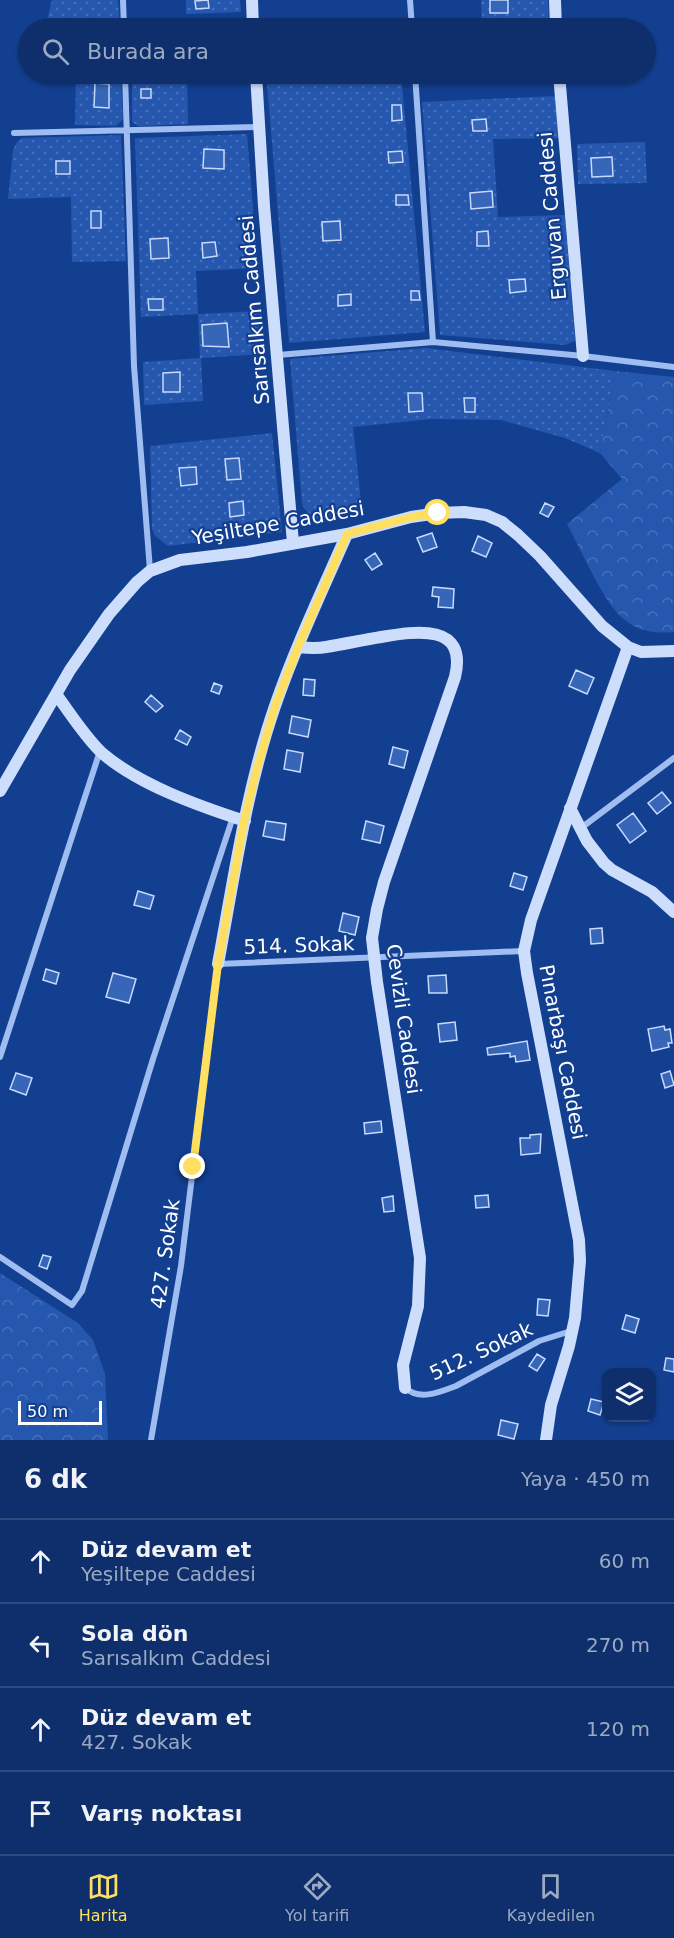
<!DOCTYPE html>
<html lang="tr">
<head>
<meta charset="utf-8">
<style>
  :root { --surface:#0e2f6c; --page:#173772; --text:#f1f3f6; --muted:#9ba9c2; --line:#2e4a7f; --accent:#ffdf5f }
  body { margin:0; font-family:"DejaVu Sans",sans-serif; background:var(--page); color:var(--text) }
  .controls { position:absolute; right:18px; bottom:18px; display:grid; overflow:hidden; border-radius:12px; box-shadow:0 2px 4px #0004 }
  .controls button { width:54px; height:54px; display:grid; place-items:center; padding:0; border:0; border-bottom:2px solid var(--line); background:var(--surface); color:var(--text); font:30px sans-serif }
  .scale { position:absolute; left:18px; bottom:15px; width:84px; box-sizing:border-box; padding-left:6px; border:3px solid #fff; border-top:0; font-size:16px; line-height:21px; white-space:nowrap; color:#fff; -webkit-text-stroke:4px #133f90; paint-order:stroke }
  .stop { position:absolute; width:18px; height:18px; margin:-14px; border:4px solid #ffdf5f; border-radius:50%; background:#fff }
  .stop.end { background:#ffdf5f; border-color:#fff; box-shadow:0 2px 6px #0008 }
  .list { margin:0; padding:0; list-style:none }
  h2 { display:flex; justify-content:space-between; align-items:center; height:78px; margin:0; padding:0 24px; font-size:26px }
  h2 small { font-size:20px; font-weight:400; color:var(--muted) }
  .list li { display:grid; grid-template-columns:39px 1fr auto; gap:18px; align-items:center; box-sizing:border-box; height:84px; padding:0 24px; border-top:2px solid var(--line) }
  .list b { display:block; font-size:22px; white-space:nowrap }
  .list p { margin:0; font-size:20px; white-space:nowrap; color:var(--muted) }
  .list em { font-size:20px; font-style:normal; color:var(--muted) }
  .icon { flex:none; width:33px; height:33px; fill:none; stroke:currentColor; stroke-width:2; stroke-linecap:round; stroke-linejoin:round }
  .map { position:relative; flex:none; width:674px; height:1440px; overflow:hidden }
  .search { position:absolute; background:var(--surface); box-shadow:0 2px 4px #0004; left:18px; right:18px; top:18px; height:66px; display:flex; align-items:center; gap:15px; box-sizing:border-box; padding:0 21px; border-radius:33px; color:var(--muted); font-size:22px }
  .sheet { height:414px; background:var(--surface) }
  nav { display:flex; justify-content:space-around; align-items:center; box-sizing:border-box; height:84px; border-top:2px solid var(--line); background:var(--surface); font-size:16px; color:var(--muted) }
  nav a { display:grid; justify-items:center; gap:3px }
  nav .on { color:var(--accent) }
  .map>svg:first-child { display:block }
  .green { fill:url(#green-dots) }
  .forest { fill:url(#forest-crowns) }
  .building { fill:#3765b7; stroke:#c6dafc; stroke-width:1.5 }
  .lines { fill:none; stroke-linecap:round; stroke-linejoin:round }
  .street { stroke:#9fbdf1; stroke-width:6 }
  .secondary { stroke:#cdddfc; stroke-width:12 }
  .route { stroke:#ffdf5f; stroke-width:8 }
  .labels { text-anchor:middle; stroke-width:4.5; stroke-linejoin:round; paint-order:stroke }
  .street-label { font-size:20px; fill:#fff; stroke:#133f90 }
</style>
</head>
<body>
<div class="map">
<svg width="674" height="1440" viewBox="0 0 674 1440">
  <defs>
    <pattern id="green-dots" width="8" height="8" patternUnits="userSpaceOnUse" patternTransform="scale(1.5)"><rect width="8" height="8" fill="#2557af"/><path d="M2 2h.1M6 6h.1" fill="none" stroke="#4670bb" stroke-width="1.8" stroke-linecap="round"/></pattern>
    <pattern id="forest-crowns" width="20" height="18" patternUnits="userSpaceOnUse" patternTransform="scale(1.5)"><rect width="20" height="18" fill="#2557af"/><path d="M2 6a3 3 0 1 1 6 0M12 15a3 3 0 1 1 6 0" fill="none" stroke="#4670bb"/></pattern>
  </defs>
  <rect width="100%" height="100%" fill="#133f90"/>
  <path class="green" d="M 52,0 L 118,0 L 120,28 L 45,28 Z
    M 186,0 L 240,0 L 241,12 L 186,14 Z
    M 481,0 L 548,0 L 549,23 L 482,24 Z
    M 132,74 L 187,74 L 188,124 L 138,126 L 132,122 Z
    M 334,74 L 401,74 L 425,332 L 289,343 L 267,84 L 334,81 Z
    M 76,77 L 121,77 L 123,119 L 116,126 L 75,125 Z
    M 556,96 L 559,138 L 493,139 L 498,217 L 565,215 L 575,341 L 565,345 L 440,335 L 422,102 Z
    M 247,134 L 258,268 L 196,271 L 198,314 L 261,311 L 265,354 L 201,358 L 203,401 L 144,405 L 143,362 L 200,358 L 198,314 L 141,317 L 135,138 Z
    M 121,135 L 126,261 L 72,262 L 71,197 L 8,199 L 13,150 L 17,142 L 22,138 Z
    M 645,142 L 647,183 L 578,184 L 577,144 Z
    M 426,348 L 615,371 L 600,453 L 565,438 L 501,420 L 431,419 L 353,427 L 362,511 C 340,519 315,531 302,504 L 290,359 Z
    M 272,433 L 282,532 L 168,546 L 155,536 L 152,529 L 150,446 Z"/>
  <path class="forest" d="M 615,371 L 674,377 L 674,632 C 628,637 612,611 593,575 C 584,558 576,541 567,524 L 622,479 L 600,453 Z
    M 0,1273 L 78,1323 L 93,1340 L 105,1374 L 108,1440 L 0,1440 Z"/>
  <path class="building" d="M 208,0 L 209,8 L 196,9 L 195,1 Z
    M 490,0 L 508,0 L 508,13 L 490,13 Z
    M 95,83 L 109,84 L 109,108 L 94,107 Z
    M 141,89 L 151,89 L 151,98 L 141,98 Z
    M 392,105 L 401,105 L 402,120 L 392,121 Z
    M 486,119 L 487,131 L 473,131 L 472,120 Z
    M 204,149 L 224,150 L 224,169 L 203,168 Z
    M 402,151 L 403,162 L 389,163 L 388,152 Z
    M 612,157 L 613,176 L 592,177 L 591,158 Z
    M 56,161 L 70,161 L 70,174 L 56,174 Z
    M 492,191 L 493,207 L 471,209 L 470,193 Z
    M 396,195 L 408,195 L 409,205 L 396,205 Z
    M 91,211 L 101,211 L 101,228 L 91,228 Z
    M 340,221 L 341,240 L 323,241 L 322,222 Z
    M 488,231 L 489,246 L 477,246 L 477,232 Z
    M 168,238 L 169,258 L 151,259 L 150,239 Z
    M 215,242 L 217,256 L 203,258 L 202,243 Z
    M 525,279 L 526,291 L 510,293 L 509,280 Z
    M 411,291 L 419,291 L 420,300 L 411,300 Z
    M 351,294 L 351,305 L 338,306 L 338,295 Z
    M 148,299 L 163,299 L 163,310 L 149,310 Z
    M 227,323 L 229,347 L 203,346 L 202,325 Z
    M 180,372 L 180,392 L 163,392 L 163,373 Z
    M 408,393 L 422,393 L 423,411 L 409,412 Z
    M 464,398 L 475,398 L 475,412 L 465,412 Z
    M 239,458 L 241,479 L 227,480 L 225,459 Z
    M 196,467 L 197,484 L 181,486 L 179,468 Z
    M 243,501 L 244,515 L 230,517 L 229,503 Z
    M 545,503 L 554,507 L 548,517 L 540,513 Z
    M 432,533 L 437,547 L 423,552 L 417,538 Z
    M 478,536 L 492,543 L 486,557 L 472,551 Z
    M 375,553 L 382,564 L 372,570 L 365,560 Z
    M 433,587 L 454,589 L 453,608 L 438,607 L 439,597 L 432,596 Z
    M 576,670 L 594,678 L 587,694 L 569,686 Z
    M 304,679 L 315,680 L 314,696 L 303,695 Z
    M 214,683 L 222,686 L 219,694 L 211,691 Z
    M 151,695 L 163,706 L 156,712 L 145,702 Z
    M 292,716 L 311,720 L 308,737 L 289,733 Z
    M 180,730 L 191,737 L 187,745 L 175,739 Z
    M 393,747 L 408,751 L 404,768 L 389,764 Z
    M 287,750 L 303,753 L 300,772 L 284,769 Z
    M 662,792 L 671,803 L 657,814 L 648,803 Z
    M 633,813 L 646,831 L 630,843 L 617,825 Z
    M 266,821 L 286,824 L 284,840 L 263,836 Z
    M 366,821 L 384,826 L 380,843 L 362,839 Z
    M 514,873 L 527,877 L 523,890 L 510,886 Z
    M 138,891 L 154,896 L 150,909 L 134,905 Z
    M 343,913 L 359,917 L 355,935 L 339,931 Z
    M 602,928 L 603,943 L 591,944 L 590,929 Z
    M 46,969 L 59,973 L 56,984 L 43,980 Z
    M 113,973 L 136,979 L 129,1003 L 106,997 Z
    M 446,975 L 447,993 L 429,993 L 428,976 Z
    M 455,1022 L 457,1040 L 440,1042 L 438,1024 Z
    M 664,1026 L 665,1030 L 670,1029 L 672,1043 L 668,1043 L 669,1047 L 652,1051 L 648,1029 Z
    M 527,1041 L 530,1060 L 516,1062 L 515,1056 L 510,1057 L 510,1053 L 488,1055 L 487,1048 Z
    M 670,1071 L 674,1085 L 665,1088 L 661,1074 Z
    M 16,1073 L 32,1078 L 26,1095 L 10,1089 Z
    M 381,1121 L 382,1132 L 365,1134 L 364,1123 Z
    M 541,1134 L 540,1153 L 521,1155 L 520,1138 L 530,1138 L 530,1135 Z
    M 488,1195 L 489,1207 L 476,1208 L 475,1196 Z
    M 393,1196 L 394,1211 L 384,1212 L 382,1198 Z
    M 43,1255 L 51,1257 L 47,1269 L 39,1266 Z
    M 538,1299 L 550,1300 L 548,1316 L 537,1315 Z
    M 626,1315 L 639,1319 L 635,1333 L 622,1329 Z
    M 537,1354 L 545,1359 L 537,1371 L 529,1366 Z
    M 666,1358 L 674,1359 L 674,1372 L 664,1370 Z
    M 591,1399 L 604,1402 L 600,1415 L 588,1411 Z
    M 501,1420 L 518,1424 L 514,1439 L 498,1435 Z"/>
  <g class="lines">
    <path class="street" d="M 123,0 L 124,28
      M 410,0 L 412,28
      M 125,74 L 134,366 L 150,570
      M 415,74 L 433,342
      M 14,133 L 259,127
      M 278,355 L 433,342 L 583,356 L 674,367
      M 581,828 L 674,758
      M 0,1057 L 100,751
      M 0,1257 L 72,1305 L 82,1291 L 153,1059 L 233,817
      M 405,1388 C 420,1401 440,1392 456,1386 L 539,1341 L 571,1331
      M 151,1440 L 181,1266 L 218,964 L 523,951"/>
    <path class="secondary" d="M 252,0 L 253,28
      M 555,0 L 556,28
      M 256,74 L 264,206 L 293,543
      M 559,74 L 583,356
      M 298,647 C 307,648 316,649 326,647 C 344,644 363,640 381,637 C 416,631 468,623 455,677 L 384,882 L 377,909 L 372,938 L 377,982 L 420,1258 L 418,1306 L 403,1365 L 405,1388
      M 56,694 C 70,713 85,737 102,753 C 139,785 199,806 245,821
      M 0,791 L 70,670 L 109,614 L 137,582 L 150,571 L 180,560 L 247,552 L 347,534 L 411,517 L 438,513 L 464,512 L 486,515 L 502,522 L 518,535 L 540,556 L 602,626 L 628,647 L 641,652 L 674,651
      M 570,808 L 587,841 L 604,863 L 612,870 L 652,892 L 674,912
      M 218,964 C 234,878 246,790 275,706 C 295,648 322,591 347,534
      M 546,1440 L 551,1405 L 569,1346 L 575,1318 L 580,1261 L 579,1240 L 527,973 L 524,951 L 531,920 L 628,647"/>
  </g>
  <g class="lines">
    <path class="route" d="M 193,1167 L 218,964 L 244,821 L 256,772 L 275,706 L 298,647 L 347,534 L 411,517 L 438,513"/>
  </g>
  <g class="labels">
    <g class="street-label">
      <text transform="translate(552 216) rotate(-95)" y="7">Erguvan Caddesi</text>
      <text transform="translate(254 310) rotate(-95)" y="7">Sarısalkım Caddesi</text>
      <text transform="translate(278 523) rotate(-10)" y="7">Yeşiltepe Caddesi</text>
      <text transform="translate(299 945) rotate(-2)" y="7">514. Sokak</text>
      <text transform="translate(404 1019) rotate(82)" y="7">Cevizli Caddesi</text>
      <text transform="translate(563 1052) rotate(79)" y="7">Pınarbaşı Caddesi</text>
      <text transform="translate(165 1254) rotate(-82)" y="7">427. Sokak</text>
      <text transform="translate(481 1351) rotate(-25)" y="7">512. Sokak</text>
    </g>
  </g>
</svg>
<div class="controls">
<button><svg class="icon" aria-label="layers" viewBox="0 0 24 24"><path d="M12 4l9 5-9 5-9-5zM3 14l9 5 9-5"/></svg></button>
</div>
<div class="scale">50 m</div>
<div class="stop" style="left:438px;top:513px"></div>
<div class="stop end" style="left:193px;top:1167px"></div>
<div class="search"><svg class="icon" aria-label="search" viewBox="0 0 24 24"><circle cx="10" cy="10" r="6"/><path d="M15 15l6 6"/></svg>Burada ara</div>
</div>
<section class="sheet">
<h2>6 dk<small>Yaya · 450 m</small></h2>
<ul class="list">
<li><svg class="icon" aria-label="ahead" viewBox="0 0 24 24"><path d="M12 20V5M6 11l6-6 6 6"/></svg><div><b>Düz devam et</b><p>Yeşiltepe Caddesi</p></div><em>60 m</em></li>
<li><svg class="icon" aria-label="left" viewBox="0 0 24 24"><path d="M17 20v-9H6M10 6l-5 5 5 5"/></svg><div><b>Sola dön</b><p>Sarısalkım Caddesi</p></div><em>270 m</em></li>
<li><svg class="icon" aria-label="ahead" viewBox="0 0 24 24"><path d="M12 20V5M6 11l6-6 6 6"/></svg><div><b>Düz devam et</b><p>427. Sokak</p></div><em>120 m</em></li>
<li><svg class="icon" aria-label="arrive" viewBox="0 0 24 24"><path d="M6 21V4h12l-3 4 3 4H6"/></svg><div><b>Varış noktası</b></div></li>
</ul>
</section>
<nav>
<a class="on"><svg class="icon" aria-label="map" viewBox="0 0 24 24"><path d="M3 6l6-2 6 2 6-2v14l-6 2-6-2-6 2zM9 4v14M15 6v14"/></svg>Harita</a>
<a><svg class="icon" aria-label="directions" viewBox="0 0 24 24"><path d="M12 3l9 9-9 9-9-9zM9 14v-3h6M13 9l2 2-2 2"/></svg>Yol tarifi</a>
<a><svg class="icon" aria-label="saved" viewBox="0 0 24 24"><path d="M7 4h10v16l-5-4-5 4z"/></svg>Kaydedilen</a>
</nav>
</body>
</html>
